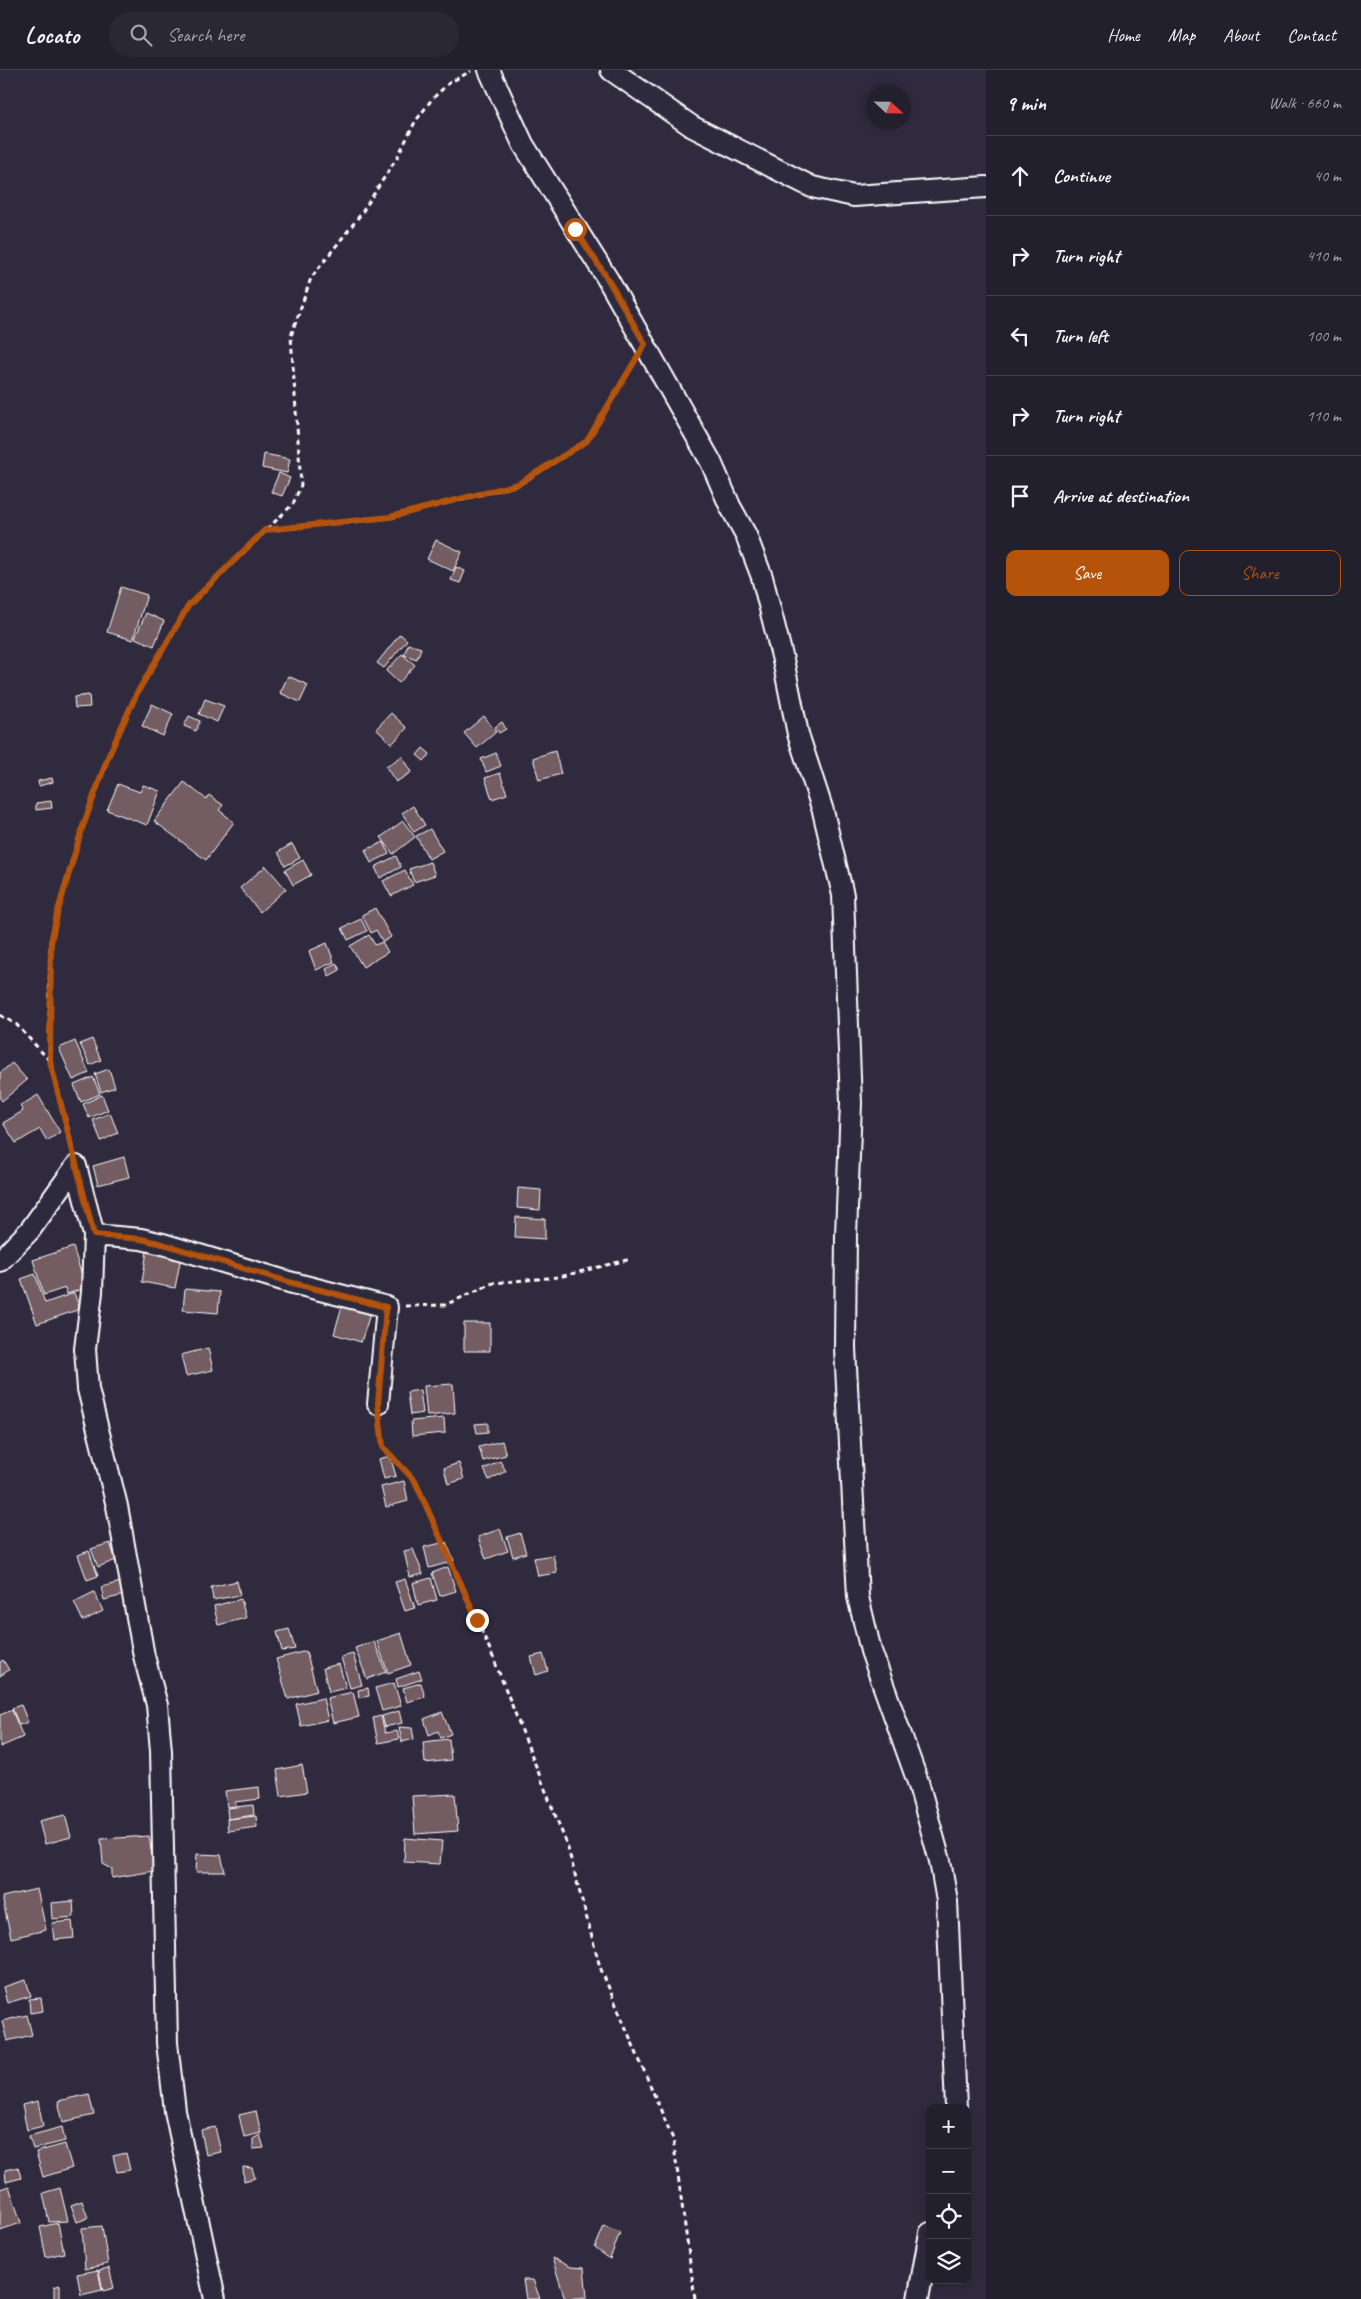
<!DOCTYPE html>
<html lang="en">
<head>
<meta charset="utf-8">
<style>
  :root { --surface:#23202e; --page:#2b2836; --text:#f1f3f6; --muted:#a3a3aa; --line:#403e4a; --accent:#b45309 }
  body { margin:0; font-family:Caveat,sans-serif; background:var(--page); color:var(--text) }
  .controls { position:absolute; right:15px; bottom:15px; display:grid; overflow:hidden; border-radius:10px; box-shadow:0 2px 8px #0003 }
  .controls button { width:45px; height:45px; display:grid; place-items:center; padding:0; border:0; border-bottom:1px solid var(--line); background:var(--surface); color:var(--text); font:25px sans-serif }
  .compass { position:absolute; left:866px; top:15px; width:45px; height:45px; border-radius:50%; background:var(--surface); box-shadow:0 2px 8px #0003; rotate:112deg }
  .stop { position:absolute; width:15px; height:15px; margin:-11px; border:4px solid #b45309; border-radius:50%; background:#fff }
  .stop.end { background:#b45309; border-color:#fff; box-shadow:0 1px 5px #0008 }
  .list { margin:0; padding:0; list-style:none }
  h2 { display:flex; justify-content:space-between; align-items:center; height:65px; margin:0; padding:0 20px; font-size:21px }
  h2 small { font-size:16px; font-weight:400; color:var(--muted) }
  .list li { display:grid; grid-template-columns:32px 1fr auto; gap:15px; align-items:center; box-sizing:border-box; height:80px; padding:0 20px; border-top:1px solid var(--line) }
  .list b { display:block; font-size:19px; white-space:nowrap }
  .list em { font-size:16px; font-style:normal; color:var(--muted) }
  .actions { display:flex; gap:10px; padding:15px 20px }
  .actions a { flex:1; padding:11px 0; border:1px solid var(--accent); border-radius:10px; text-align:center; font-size:18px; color:var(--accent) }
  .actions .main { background:var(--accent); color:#fff }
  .icon { flex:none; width:28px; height:28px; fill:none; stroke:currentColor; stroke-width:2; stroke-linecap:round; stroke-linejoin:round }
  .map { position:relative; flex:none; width:986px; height:2229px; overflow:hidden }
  header { display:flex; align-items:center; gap:30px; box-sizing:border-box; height:70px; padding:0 25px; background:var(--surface); border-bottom:1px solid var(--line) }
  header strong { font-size:24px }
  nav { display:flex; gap:28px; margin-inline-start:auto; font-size:18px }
  .search { width:350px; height:45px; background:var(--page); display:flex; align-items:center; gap:12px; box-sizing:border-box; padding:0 18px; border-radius:28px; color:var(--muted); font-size:19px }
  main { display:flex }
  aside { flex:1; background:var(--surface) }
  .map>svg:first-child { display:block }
  .building { fill:#735c62; stroke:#fff }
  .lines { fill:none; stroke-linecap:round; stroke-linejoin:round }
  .minor-casing { stroke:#fff; stroke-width:24 }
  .path { stroke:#fff; stroke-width:3; stroke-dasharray:5 4; stroke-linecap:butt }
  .minor { stroke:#2f2a3d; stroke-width:20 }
  .route { stroke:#b45309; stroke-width:6 }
</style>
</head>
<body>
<header>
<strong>Locato</strong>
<div class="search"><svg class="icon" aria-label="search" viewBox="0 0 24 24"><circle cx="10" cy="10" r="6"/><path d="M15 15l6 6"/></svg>Search here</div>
<nav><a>Home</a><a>Map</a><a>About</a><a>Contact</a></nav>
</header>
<main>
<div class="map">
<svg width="986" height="2229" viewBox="0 0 986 2229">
  <rect width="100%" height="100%" fill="#2f2a3d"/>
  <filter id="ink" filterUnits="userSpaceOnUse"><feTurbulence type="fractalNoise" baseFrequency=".02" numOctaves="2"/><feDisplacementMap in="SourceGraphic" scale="10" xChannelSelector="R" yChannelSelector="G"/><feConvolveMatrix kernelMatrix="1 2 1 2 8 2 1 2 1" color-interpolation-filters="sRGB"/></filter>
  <g filter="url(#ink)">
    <path class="building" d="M 264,384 L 290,389 L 287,403 L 262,398 Z
      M 279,403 L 290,408 L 282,426 L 271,422 Z
      M 436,470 L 462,482 L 453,501 L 427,489 Z
      M 456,497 L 465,501 L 460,513 L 451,510 Z
      M 121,517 L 147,525 L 133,570 L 107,562 Z
      M 146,543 L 164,551 L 154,576 L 135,568 Z
      M 400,564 L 407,570 L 384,598 L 377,593 Z
      M 408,574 L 421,578 L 417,589 L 404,585 Z
      M 402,584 L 415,595 L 399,613 L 386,601 Z
      M 288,606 L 308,615 L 300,632 L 280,623 Z
      M 89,625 L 90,637 L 75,638 L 74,627 Z
      M 205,629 L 224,636 L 217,652 L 199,644 Z
      M 152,634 L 173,644 L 163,666 L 142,656 Z
      M 391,643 L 407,658 L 392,674 L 376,659 Z
      M 189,646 L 200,651 L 196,661 L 184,656 Z
      M 484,646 L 496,662 L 477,678 L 464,663 Z
      M 502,652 L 506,659 L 499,663 L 495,657 Z
      M 423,678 L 430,684 L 424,691 L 417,685 Z
      M 555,681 L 561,704 L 539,710 L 533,688 Z
      M 496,683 L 501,696 L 486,702 L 481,689 Z
      M 402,686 L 412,702 L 396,712 L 386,697 Z
      M 500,703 L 507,724 L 492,729 L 485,708 Z
      M 52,708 L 53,712 L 39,716 L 38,711 Z
      M 184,712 L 206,729 L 209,725 L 223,735 L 219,740 L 234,752 L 206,790 L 154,751 Z
      M 118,714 L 140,722 L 143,715 L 160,721 L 147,755 L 107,740 Z
      M 51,731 L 52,738 L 36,740 L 36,733 Z
      M 413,736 L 425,755 L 414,762 L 402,743 Z
      M 403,751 L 415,767 L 393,784 L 381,767 Z
      M 430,759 L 443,781 L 429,789 L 416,766 Z
      M 384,772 L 389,784 L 371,793 L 365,780 Z
      M 292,774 L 300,788 L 285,796 L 278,782 Z
      M 396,786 L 401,797 L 380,808 L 375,797 Z
      M 303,790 L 311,805 L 293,815 L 285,800 Z
      M 430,792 L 435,805 L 414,812 L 409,799 Z
      M 266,796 L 286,819 L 260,842 L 240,818 Z
      M 405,800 L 413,815 L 391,826 L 383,811 Z
      M 375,838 L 391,867 L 383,872 L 376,860 L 371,863 L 362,845 Z
      M 361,849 L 367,861 L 348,870 L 342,858 Z
      M 369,865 L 375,875 L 382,872 L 388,882 L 363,897 L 350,876 Z
      M 327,873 L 334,892 L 316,900 L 309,881 Z
      M 336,893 L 340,900 L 329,906 L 326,899 Z
      M 92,969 L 101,990 L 90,995 L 80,974 Z
      M 75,971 L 89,1003 L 73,1010 L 59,978 Z
      M 12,993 L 27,1010 L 2,1031 L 0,1028 L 0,1003 Z
      M 109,999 L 115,1017 L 101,1022 L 95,1004 Z
      M 93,1007 L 100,1024 L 81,1032 L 74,1015 Z
      M 38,1025 L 60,1062 L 47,1071 L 40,1059 L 16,1073 L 3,1053 L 23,1041 L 20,1036 Z
      M 102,1025 L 108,1040 L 89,1048 L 83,1034 Z
      M 110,1043 L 118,1063 L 101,1071 L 93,1050 Z
      M 124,1087 L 129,1107 L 98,1115 L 93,1096 Z
      M 518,1118 L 541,1120 L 540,1140 L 517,1138 Z
      M 516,1147 L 545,1149 L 545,1169 L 515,1167 Z
      M 73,1177 L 86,1218 L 67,1224 L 65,1218 L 44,1225 L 33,1190 Z
      M 147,1181 L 181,1187 L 175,1218 L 142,1212 Z
      M 35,1204 L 45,1233 L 74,1223 L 80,1239 L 37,1254 L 21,1209 Z
      M 185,1219 L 220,1222 L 218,1243 L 183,1240 Z
      M 344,1229 L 372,1238 L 361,1272 L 334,1264 Z
      M 464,1253 L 490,1253 L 490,1281 L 464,1281 Z
      M 208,1278 L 213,1300 L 186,1306 L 181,1285 Z
      M 453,1314 L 455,1343 L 427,1346 L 424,1316 Z
      M 420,1320 L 423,1343 L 410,1345 L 407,1322 Z
      M 444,1348 L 445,1363 L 412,1366 L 411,1351 Z
      M 488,1353 L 488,1362 L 477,1363 L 475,1354 Z
      M 502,1371 L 506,1385 L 483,1391 L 479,1377 Z
      M 390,1386 L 396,1406 L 384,1409 L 379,1389 Z
      M 500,1391 L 506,1401 L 489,1410 L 484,1399 Z
      M 459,1393 L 464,1409 L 448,1414 L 444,1398 Z
      M 404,1411 L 408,1431 L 386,1437 L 381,1417 Z
      M 500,1459 L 508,1481 L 486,1489 L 478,1467 Z
      M 520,1463 L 526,1483 L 513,1487 L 507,1467 Z
      M 446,1472 L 454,1491 L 429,1498 L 424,1477 Z
      M 110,1473 L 116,1490 L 98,1497 L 91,1479 Z
      M 413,1479 L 423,1504 L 410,1507 L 404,1481 Z
      M 89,1481 L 98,1506 L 87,1510 L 78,1485 Z
      M 553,1485 L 557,1503 L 538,1506 L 534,1488 Z
      M 448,1497 L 456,1521 L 440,1526 L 432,1503 Z
      M 431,1508 L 437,1530 L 418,1535 L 413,1513 Z
      M 405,1509 L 415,1538 L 405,1541 L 395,1512 Z
      M 237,1511 L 240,1525 L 213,1530 L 211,1517 Z
      M 121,1512 L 124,1525 L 104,1530 L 101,1517 Z
      M 94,1522 L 103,1541 L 83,1551 L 74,1532 Z
      M 241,1529 L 246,1548 L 218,1555 L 214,1536 Z
      M 289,1559 L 295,1579 L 282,1581 L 277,1562 Z
      M 401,1563 L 411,1595 L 388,1603 L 377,1571 Z
      M 374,1571 L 386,1602 L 367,1609 L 355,1578 Z
      M 306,1581 L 317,1621 L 288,1629 L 276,1589 Z
      M 353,1584 L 362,1615 L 350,1618 L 341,1587 Z
      M 543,1584 L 548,1601 L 536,1605 L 531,1587 Z
      M 3,1590 L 9,1600 L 0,1606 L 0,1592 Z
      M 339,1594 L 346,1618 L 329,1622 L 323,1598 Z
      M 419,1601 L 422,1609 L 398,1617 L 396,1609 Z
      M 394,1613 L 401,1636 L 382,1641 L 375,1618 Z
      M 421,1613 L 425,1627 L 407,1632 L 403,1618 Z
      M 368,1618 L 369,1626 L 359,1628 L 358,1620 Z
      M 353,1622 L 359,1647 L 333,1653 L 327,1628 Z
      M 323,1628 L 328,1650 L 301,1656 L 296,1634 Z
      M 21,1635 L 28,1652 L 19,1655 L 12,1638 Z
      M 12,1640 L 23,1667 L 0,1677 L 0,1645 Z
      M 399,1641 L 402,1653 L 385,1657 L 382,1646 Z
      M 442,1642 L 451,1664 L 441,1668 L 438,1661 L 429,1665 L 424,1649 Z
      M 381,1646 L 385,1663 L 397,1661 L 399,1669 L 378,1673 L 373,1648 Z
      M 399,1657 L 412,1658 L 414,1669 L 402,1672 Z
      M 449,1669 L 451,1690 L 425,1693 L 423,1672 Z
      M 302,1695 L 307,1722 L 281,1726 L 277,1700 Z
      M 259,1717 L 260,1729 L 235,1732 L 236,1736 L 227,1737 L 225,1721 Z
      M 455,1724 L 458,1761 L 415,1764 L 412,1726 Z
      M 253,1735 L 254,1745 L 228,1749 L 227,1738 Z
      M 65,1745 L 71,1767 L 45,1774 L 39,1751 Z
      M 256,1746 L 257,1757 L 228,1761 L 227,1749 Z
      M 149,1766 L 154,1801 L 112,1808 L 112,1799 L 103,1794 L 101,1769 Z
      M 405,1768 L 442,1771 L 440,1794 L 404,1792 Z
      M 197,1784 L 221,1785 L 225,1802 L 196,1802 Z
      M 37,1819 L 46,1860 L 11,1868 L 2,1827 Z
      M 73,1831 L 74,1847 L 52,1849 L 51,1833 Z
      M 72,1851 L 74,1868 L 54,1870 L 52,1853 Z
      M 26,1910 L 31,1926 L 7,1933 L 3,1917 Z
      M 41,1928 L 43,1941 L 30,1943 L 29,1929 Z
      M 27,1945 L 32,1965 L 7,1971 L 2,1951 Z
      M 89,2024 L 94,2045 L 63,2052 L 58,2031 Z
      M 38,2031 L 43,2056 L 27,2060 L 22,2035 Z
      M 256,2041 L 261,2063 L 244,2067 L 239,2045 Z
      M 62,2057 L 65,2071 L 33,2079 L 29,2066 Z
      M 215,2057 L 221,2082 L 206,2085 L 201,2060 Z
      M 260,2065 L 264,2078 L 253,2079 L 253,2069 Z
      M 65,2074 L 72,2098 L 43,2107 L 36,2082 Z
      M 126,2083 L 130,2100 L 117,2102 L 113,2086 Z
      M 18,2097 L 21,2108 L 6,2112 L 5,2100 Z
      M 243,2097 L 252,2098 L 255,2108 L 244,2111 Z
      M 9,2116 L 21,2153 L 0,2160 L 0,2119 Z
      M 60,2118 L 68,2151 L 49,2152 L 43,2123 Z
      M 82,2131 L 88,2148 L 77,2152 L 71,2135 Z
      M 58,2153 L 64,2183 L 46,2187 L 40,2157 Z
      M 102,2156 L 108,2194 L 85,2199 L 82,2158 Z
      M 604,2156 L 620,2162 L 610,2189 L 595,2178 Z
      M 552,2188 L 571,2197 L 584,2198 L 587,2227 L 565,2229 Z
      M 109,2198 L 114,2218 L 103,2221 L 99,2200 Z
      M 98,2200 L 102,2220 L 81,2225 L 77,2204 Z
      M 523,2210 L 533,2210 L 540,2229 L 526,2229 Z
      M 60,2215 L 60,2229 L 54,2229 L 54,2217 Z"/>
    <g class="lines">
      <defs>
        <path id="minor" d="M 489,0 L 523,74 L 607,208 L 711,392 L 730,436 L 746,465 L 762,507 L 783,590 L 798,664 L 823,741 L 843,825 L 851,1033 L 846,1165 L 845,1278 L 858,1527 L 871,1581 L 918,1712 L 940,1791 L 947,1831 L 956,2038
          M 611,0 L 693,57 L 812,117 L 854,126 L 986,117
          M 76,1096 L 94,1165 L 92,1222 L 85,1279 L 88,1319 L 117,1436 L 144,1586 L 157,1635 L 161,1681 L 167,1973 L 175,2041 L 215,2229
          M 94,1165 L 141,1169 L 163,1174 L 289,1212 L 387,1237 L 378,1334
          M 0,1191 L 30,1160 L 76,1096
          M 918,2229 L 930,2163"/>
      </defs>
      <use href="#minor" class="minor-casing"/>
      <path class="path" d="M 265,460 L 390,447 L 518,415 L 587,371 L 633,294
        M 0,945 L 16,954 L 50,991
        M 72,1078 L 50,991 L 49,919 L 51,872 L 57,844 L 82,759 L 108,687 L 137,623 L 189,535 L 293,434 L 301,415 L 291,266 L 311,208 L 361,144 L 398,86 L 415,52 L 432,29 L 449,13 L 471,1
        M 405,1236 L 445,1235 L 493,1213 L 559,1207 L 631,1189
        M 380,1352 L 383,1377 L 415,1411 L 491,1582 L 567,1775 L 600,1897 L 673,2069 L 695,2229"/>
      <use href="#minor" class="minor"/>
    </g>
  </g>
  <g class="lines" filter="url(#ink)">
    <path class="route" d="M 477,1550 L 415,1411 L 383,1377 L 378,1334 L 386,1237 L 289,1212 L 163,1174 L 141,1169 L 94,1165 L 50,991 L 51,872 L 57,844 L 82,759 L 108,687 L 137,623 L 189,535 L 265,460 L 390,447 L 518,414 L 587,371 L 645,274 L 607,208 L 575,159"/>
  </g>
</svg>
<div class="controls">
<button>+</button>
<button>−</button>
<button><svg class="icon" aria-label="locate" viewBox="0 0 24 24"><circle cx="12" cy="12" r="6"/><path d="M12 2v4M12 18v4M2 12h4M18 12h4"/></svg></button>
<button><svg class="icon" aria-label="layers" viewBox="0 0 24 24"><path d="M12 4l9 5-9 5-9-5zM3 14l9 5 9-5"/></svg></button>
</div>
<svg class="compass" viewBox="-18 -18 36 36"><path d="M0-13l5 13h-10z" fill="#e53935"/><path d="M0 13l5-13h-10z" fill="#a3a3aa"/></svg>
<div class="stop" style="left:575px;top:159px"></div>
<div class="stop end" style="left:477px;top:1550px"></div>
</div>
<aside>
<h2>9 min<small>Walk · 660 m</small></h2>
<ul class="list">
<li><svg class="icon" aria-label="ahead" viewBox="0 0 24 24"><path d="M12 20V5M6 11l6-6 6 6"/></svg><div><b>Continue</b></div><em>40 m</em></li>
<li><svg class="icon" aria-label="right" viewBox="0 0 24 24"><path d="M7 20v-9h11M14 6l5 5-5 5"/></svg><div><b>Turn right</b></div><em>410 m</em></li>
<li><svg class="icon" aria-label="left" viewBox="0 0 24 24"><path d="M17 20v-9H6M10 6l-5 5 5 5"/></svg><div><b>Turn left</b></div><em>100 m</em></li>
<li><svg class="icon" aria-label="right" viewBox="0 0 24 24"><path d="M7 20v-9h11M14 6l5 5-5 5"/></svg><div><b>Turn right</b></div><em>110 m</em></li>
<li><svg class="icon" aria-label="arrive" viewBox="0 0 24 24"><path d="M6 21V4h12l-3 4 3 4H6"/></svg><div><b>Arrive at destination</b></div></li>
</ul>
<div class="actions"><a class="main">Save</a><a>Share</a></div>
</aside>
</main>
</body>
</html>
